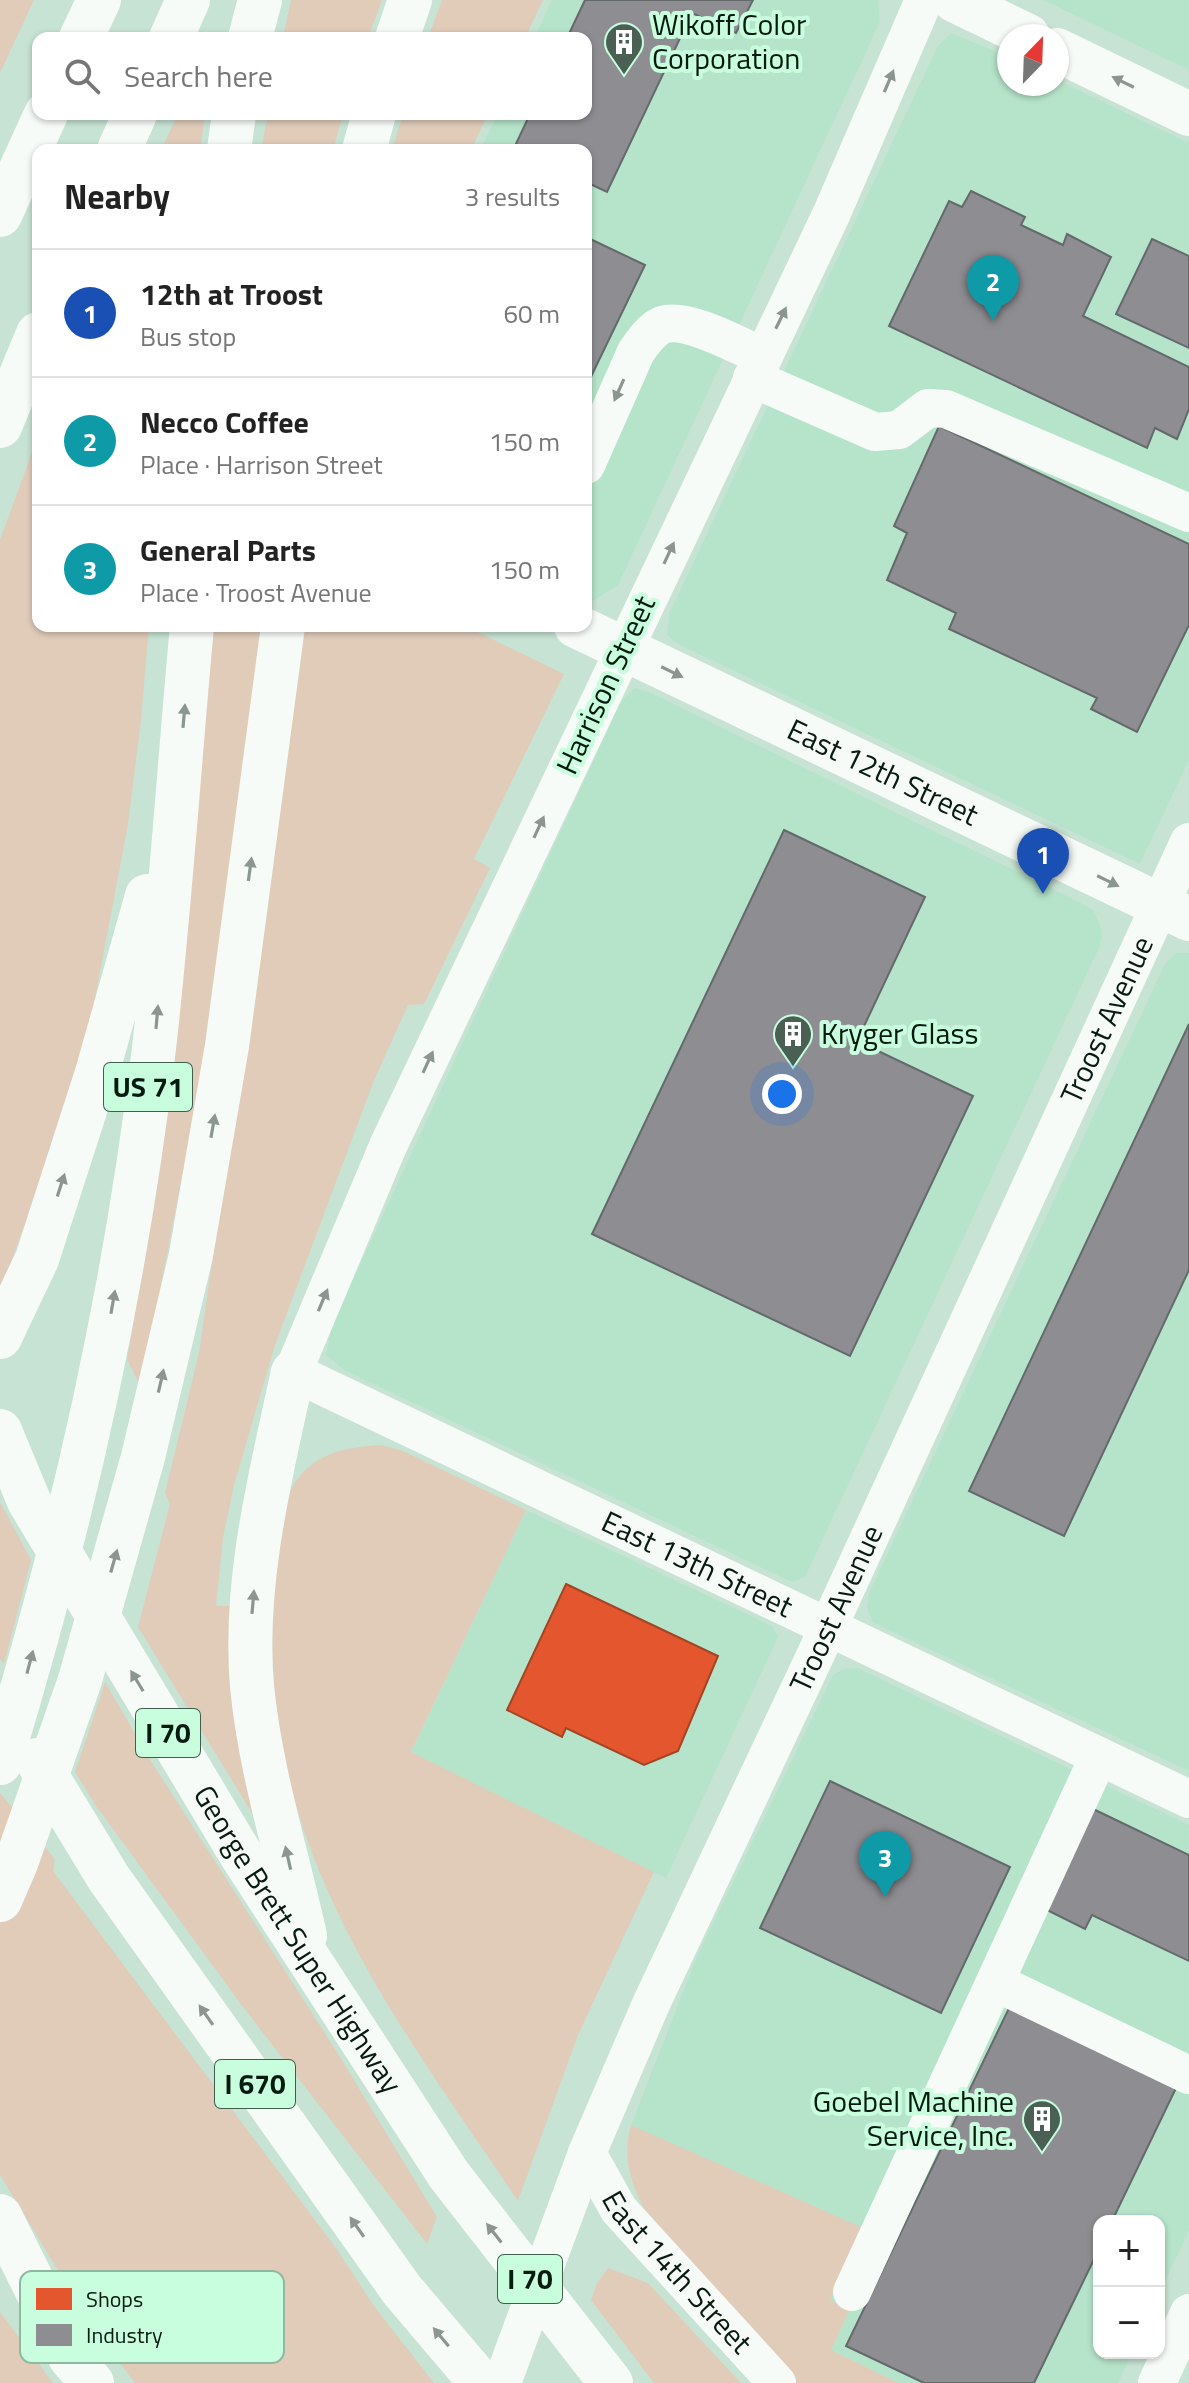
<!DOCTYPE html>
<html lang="en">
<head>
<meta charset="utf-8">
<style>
  :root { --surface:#fff; --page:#f6f6f6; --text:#222; --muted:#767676; --line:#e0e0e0; --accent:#4a6054 }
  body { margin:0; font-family:"Titillium Web",sans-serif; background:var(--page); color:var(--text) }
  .controls { position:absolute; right:24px; bottom:24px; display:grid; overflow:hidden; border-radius:16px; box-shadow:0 2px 6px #0004 }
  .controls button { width:72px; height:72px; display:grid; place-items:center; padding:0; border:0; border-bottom:2px solid var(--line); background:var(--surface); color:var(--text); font:40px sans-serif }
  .compass { position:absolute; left:997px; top:24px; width:72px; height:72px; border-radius:50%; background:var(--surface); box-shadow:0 2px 6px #0004; rotate:23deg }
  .you { position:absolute; left:782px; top:1094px; width:28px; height:28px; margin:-20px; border:6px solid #fff; border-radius:50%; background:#1a73e8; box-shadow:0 0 0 12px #1a73e833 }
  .badge { display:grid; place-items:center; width:52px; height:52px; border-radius:50%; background:var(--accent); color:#fff; font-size:26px; font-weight:700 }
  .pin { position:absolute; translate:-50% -66px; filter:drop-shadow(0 2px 4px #0008) }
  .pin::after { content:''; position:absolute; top:42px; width:28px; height:24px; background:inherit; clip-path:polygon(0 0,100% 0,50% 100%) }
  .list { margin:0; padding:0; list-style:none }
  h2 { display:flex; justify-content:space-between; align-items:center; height:104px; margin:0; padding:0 32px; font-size:34px }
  h2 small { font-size:26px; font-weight:400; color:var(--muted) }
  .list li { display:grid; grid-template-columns:52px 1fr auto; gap:24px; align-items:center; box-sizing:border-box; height:128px; padding:0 32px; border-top:2px solid var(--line) }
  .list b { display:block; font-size:30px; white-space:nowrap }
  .list p { margin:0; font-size:26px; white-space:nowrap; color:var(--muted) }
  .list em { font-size:26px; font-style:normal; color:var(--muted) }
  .icon { flex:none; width:44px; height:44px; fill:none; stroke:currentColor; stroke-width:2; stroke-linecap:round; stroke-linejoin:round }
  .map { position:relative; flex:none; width:1189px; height:2383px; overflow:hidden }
  .search { position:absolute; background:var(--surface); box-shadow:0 2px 6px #0004; left:32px; top:32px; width:560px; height:88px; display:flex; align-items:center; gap:20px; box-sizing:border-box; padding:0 28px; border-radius:16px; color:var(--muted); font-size:30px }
  .panel { position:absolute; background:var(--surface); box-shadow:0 2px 6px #0004; left:32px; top:144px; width:560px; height:488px; border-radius:16px }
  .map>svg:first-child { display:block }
  .built { fill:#b6e4ca }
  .green { fill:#e1ccba }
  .shops { fill:#e4572e; stroke:#a14525; stroke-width:2 }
  .industry { fill:#8d8d92; stroke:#646a6b; stroke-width:2 }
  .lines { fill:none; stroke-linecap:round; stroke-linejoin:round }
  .minor { stroke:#f7fbf8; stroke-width:38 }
  .major { stroke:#f7fbf8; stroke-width:44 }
  .highway { stroke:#f7fbf8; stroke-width:44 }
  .oneway { fill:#8b968f }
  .labels { text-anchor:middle; stroke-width:8; stroke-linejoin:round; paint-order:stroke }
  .shield { fill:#c8fdde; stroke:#405e4d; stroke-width:2 }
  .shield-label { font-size:28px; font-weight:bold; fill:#061a0f }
  .poi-label { font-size:30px; fill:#061a0f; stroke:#c8fdde; text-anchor:start }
  .street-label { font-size:30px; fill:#061a0f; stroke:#c8fdde }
  .key { fill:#c8fdde; stroke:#8eb9a0; stroke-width:2 }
  .key-label { font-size:22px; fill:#061a0f }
</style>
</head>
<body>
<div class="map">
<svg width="1189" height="2383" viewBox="0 0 1189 2383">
  <rect width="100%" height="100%" fill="#c7e3d3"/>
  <path class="built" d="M 552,0 L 878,0 L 880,22 L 618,585 L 591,602 L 586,600 L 586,150 L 480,150 L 498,114 L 586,114 L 586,38 L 534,38 Z
    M 1043,0 L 1189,0 L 1189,70 Z
    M 951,33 L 1009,57 L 1009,84 L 1057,84 L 1057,80 L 1189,143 L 1189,760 L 1140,864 L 680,645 L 667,635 L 669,614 L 938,46 Z
    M 635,688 L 649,692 L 1081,903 L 1094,911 L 1103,933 L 1099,948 L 805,1577 L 792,1582 L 344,1370 L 326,1355 L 332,1325 L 621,701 Z
    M 1177,953 L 1189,953 L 1189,1771 L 895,1633 L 873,1622 L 867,1609 L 869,1593 L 1165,964 Z
    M 526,1510 L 772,1626 L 778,1637 L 666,1878 L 411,1753 Z
    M 857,1668 L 1189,1825 L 1189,2230 L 1159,2295 L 1159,2221 L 1099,2221 L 1099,2353 L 1132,2353 L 1118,2383 L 899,2383 L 831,2350 L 850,2309 L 829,2300 L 631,2125 L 696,1959 L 833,1675 L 844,1669 Z"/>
  <path class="green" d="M 0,0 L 34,0 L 0,73 Z
    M 291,0 L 382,0 L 368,38 L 283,38 Z
    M 442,0 L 543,0 L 525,38 L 428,38 Z
    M 178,114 L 205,114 L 200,150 L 161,150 Z
    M 268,114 L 343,114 L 333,150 L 261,150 Z
    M 403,114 L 488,114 L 471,150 L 392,150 Z
    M 38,436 L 38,626 L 149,626 L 141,720 L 128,824 L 83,1062 L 0,1293 L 0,540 Z
    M 214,626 L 262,626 L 218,968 L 188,1147 L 141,1387 L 127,1360 L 159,1173 Z
    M 304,626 L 465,626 L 564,674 L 474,859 L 490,868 L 424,1004 L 408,1005 L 373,1083 L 275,1345 L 234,1485 L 223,1538 L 216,1606 L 237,1606 L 254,1805 L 252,1813 L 138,1627 L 170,1504 L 165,1493 L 199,1353 Z
    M 381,1445 L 403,1451 L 526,1510 L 411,1752 L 654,1872 L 578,2035 L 518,2201 C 407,2036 283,1878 273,1671 C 272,1649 268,1626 270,1605 C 272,1587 275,1569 278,1551 C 281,1535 281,1518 286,1503 C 300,1457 339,1447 381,1445 Z
    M 0,1502 L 31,1560 L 4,1664 L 0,1659 Z
    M 105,1682 L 151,1761 L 340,2057 L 437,2217 L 427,2244 L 246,2011 L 96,1806 L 75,1772 Z
    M 0,1793 L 55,1859 L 53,1871 L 336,2248 L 374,2306 L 434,2383 L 135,2383 L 131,2378 L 82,2310 L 0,2175 Z
    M 631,2125 L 861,2227 L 830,2300 L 850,2309 L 831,2350 L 899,2383 L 795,2383 L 643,2207 C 629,2179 623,2156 631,2125 Z
    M 608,2268 L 648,2283 L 741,2383 L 654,2383 L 591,2300 L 597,2283 Z
    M 0,2312 L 53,2383 L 0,2383 Z"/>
  <path class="shops" d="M 566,1584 L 718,1656 L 678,1751 L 644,1765 L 566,1728 L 562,1737 L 507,1710 Z"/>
  <path class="industry" d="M 585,0 L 753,0 L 736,33 L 692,13 L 607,192 L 586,182 L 586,150 L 514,148 L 530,114 L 586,114 L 586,38 L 567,38 Z
    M 971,191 L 1025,217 L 1021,225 L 1063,245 L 1067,234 L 1111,257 L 1083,316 L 1189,367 L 1189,409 L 1177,439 L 1155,428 L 1147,448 L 889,326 L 949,201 L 962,207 Z
    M 586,237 L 645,265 L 586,387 Z
    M 1152,239 L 1189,256 L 1189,348 L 1116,314 Z
    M 939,426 L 1189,544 L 1189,625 L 1137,732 L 1091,709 L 1097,698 L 949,629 L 956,613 L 887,580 L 907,533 L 894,526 Z
    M 784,830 L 925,897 L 857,1041 L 973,1096 L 850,1356 L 592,1234 Z
    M 1189,1024 L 1189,1270 L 1064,1536 L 969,1491 Z
    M 830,1781 L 1010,1867 L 941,2013 L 760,1928 Z
    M 1089,1807 L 1189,1855 L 1189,1961 L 1092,1915 L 1085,1929 L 1041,1907 Z
    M 1011,2004 L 1178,2084 L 1112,2221 L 1099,2221 L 1099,2249 L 1034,2383 L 924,2383 L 846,2346 Z"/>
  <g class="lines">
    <g class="minor">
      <path id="s1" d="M 924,0 L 831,215 L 388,1146 L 293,1372 L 1189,1799"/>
      <path d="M 752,378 L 875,432 L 899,430 L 928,408 L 946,409 L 1189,513"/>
      <path d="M 586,465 L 636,352 C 643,342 651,330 662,325 C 686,316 739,346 762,356"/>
      <path d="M 995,1982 L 1189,2075"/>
      <path id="s2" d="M 587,2153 L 619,2210 L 777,2383"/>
      <path d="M 852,2292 L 1099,1756"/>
      <path id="s3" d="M 502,2383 L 587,2153 L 651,2004 L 815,1656 L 1189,842"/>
      <path d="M 1157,2383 L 1189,2313"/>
    </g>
    <g class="major">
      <path d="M 954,0 L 1028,36"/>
      <path d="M 1057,50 L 1189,114"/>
      <path id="s4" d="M 576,626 L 1189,919"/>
    </g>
    <g class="highway">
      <path d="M 81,38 L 99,0"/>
      <path d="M 171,38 L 188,0"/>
      <path d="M 250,38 L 260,0"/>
      <path d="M 397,38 L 410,0"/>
      <path d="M 119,150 L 135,114"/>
      <path d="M 229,150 L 234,114"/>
      <path d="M 364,150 L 374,114"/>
      <path d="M 0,215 L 46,114"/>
      <path d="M 0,426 L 38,334"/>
      <path d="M 0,1337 L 37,1259 L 97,1073 L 147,896"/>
      <path d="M 293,1372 C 271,1474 243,1581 252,1686 C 260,1770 287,1854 305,1936"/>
      <path id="s5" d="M 0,1431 L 29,1501 L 240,1853 L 449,2175 L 611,2383"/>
      <path d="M 37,1760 L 108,1877 L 402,2290 L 481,2383"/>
      <path d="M 0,1763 C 70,1534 126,1287 154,1048 C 170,908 179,766 192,626"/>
      <path d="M 0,1900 L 16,1863 L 80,1680 L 143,1457 L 191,1255 L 227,1046 L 283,626"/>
      <path d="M 0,2216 L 70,2357 L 92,2383"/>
    </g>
  </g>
  <defs><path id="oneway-solid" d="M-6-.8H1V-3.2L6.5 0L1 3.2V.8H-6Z" transform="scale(2)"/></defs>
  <g class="oneway">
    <use href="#oneway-solid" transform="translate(889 81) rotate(-67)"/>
    <use href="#oneway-solid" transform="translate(1123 82) rotate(-154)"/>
    <use href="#oneway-solid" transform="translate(781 318) rotate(-64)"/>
    <use href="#oneway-solid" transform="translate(619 390) rotate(114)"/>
    <use href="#oneway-solid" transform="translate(669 553) rotate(-65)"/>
    <use href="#oneway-solid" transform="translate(672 672) rotate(26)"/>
    <use href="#oneway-solid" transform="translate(184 716) rotate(-85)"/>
    <use href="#oneway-solid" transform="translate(539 827) rotate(-65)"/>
    <use href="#oneway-solid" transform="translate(250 869) rotate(-82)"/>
    <use href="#oneway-solid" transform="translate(1108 881) rotate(26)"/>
    <use href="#oneway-solid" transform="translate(157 1017) rotate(-85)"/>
    <use href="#oneway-solid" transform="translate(428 1062) rotate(-65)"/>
    <use href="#oneway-solid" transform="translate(213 1126) rotate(-80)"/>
    <use href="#oneway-solid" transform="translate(61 1185) rotate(-72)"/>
    <use href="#oneway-solid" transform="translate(323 1300) rotate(-67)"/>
    <use href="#oneway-solid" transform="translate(113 1302) rotate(-80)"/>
    <use href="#oneway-solid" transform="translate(161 1381) rotate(-77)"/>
    <use href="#oneway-solid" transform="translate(114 1561) rotate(-74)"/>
    <use href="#oneway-solid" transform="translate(253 1602) rotate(-85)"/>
    <use href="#oneway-solid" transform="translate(30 1662) rotate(-75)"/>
    <use href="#oneway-solid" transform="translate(137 1681) rotate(-121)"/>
    <use href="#oneway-solid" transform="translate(288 1858) rotate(-103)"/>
    <use href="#oneway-solid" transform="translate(206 2015) rotate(-125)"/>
    <use href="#oneway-solid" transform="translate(357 2227) rotate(-125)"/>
    <use href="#oneway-solid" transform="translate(494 2233) rotate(-128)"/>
    <use href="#oneway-solid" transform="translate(441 2337) rotate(-130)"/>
  </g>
  <defs>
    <symbol id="building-pin" viewBox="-11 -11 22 30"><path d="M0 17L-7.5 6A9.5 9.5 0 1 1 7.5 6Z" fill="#4a6054" stroke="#c8fdde"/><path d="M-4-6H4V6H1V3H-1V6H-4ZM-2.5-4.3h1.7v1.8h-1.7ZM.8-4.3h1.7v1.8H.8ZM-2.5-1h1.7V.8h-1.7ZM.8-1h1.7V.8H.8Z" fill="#fff"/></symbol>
  </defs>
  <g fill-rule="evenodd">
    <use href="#building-pin" x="602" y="20" width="44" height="60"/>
    <use href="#building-pin" x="771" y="1012" width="44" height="60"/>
    <use href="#building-pin" x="1020" y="2097" width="44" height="60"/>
  </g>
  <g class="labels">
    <g class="shield">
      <rect x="104" y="1063" width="88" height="48" rx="6"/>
      <rect x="136" y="1709" width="64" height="48" rx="6"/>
      <rect x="215" y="2060" width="80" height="48" rx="6"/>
      <rect x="498" y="2255" width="64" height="48" rx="6"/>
    </g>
    <g class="shield-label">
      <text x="148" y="1097">US 71</text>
      <text x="168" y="1743">I 70</text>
      <text x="255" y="2094">I 670</text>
      <text x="530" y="2289">I 70</text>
    </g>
    <g class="poi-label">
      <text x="652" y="35">Wikoff Color<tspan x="652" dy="34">Corporation</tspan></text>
      <text x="821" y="1044">Kryger Glass</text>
      <text x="1014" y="2112" text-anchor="end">Goebel Machine<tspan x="1014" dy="34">Service, Inc.</tspan></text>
    </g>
    <g class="street-label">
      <text transform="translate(606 685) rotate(-65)" y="10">Harrison Street</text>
      <text dy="10" stroke="none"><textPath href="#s4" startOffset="340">East 12th Street</textPath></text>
      <text dy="10" stroke="none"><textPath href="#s3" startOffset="1492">Troost Avenue</textPath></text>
      <text dy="10" stroke="none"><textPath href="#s1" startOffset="1958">East 13th Street</textPath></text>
      <text dy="10" stroke="none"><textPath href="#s3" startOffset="844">Troost Avenue</textPath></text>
      <text dy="10" stroke="none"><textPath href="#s5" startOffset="590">George Brett Super Highway</textPath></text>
      <text dy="10" stroke="none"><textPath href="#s2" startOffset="150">East 14th Street</textPath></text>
    </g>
  </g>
  <rect x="20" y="2271" width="264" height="92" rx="12" class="key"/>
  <rect x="36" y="2288" width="36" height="22" fill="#e4572e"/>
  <rect x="36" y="2324" width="36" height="22" fill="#8d8d92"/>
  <g class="key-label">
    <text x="86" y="2307">Shops</text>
    <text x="86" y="2343">Industry</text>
  </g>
</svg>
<div class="controls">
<button>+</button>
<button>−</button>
</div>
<svg class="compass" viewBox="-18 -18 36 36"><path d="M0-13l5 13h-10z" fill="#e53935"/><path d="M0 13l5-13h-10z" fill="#767676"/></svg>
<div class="you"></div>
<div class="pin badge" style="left:1043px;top:894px;background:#1a4fb4">1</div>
<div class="pin badge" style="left:993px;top:321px;background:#0f9aa8">2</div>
<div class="pin badge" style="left:885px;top:1897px;background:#0f9aa8">3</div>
<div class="search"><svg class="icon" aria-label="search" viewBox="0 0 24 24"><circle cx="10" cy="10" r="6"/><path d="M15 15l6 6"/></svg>Search here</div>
<section class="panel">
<h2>Nearby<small>3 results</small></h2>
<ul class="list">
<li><span class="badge" style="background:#1a4fb4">1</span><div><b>12th at Troost</b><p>Bus stop</p></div><em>60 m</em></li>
<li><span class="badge" style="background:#0f9aa8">2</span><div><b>Necco Coffee</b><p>Place · Harrison Street</p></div><em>150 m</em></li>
<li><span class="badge" style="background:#0f9aa8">3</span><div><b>General Parts</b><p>Place · Troost Avenue</p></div><em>150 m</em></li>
</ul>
</section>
</div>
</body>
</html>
